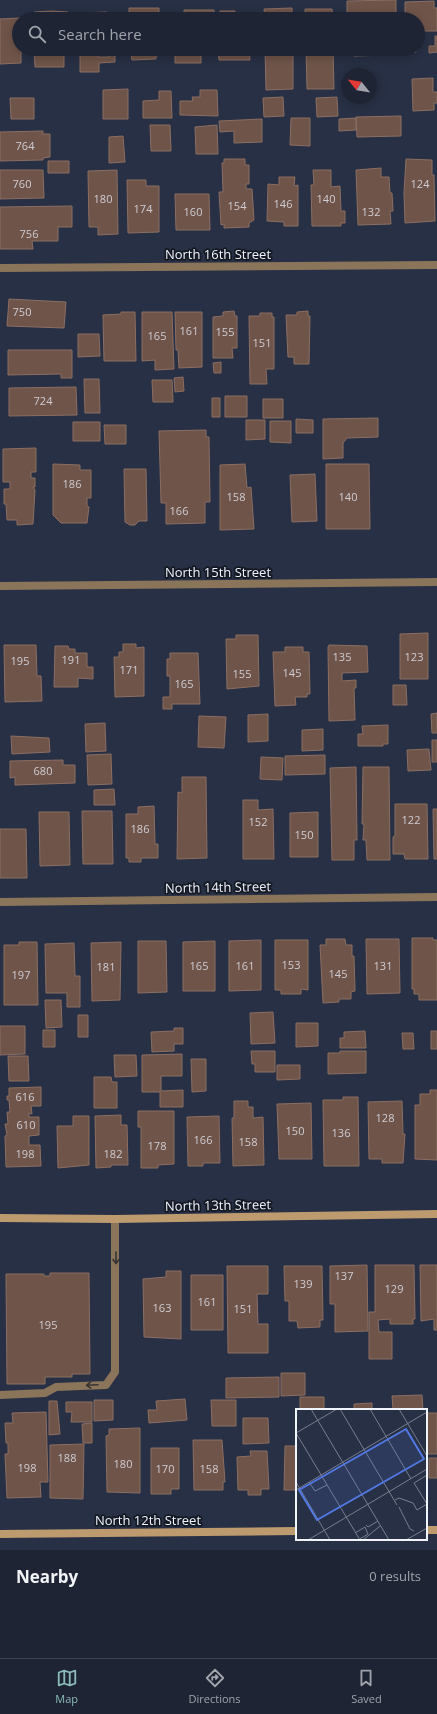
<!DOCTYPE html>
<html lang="en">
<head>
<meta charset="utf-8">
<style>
  :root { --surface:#1e2434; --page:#2b3040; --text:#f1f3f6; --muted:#a1a4ac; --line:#3c414f; --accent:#8bbbb9 }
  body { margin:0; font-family:"Open Sans",sans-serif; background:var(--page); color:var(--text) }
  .compass { position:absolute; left:341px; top:68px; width:36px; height:36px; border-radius:50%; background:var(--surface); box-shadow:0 2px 10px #0003; rotate:300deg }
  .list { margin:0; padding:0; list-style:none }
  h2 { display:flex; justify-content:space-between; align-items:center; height:52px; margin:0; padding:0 16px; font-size:17px }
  h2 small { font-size:13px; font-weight:400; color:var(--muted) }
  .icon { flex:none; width:22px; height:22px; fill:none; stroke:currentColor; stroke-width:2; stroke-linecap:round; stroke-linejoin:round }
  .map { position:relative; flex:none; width:437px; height:1550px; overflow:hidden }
  .search { position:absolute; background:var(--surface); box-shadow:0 2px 10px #0003; left:12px; right:12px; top:12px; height:44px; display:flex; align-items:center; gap:10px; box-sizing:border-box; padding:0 14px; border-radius:22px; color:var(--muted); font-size:15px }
  .sheet { height:108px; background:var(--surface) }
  nav { display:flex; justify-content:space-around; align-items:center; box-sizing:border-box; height:56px; border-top:1px solid var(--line); background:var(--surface); font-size:11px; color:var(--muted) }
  nav a { display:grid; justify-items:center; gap:2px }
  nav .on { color:var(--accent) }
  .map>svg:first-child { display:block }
  .building { fill:#6f5449; stroke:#8b6e63 }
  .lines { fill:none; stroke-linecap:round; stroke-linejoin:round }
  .lane { stroke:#8a755a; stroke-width:8 }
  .street { stroke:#8a755a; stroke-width:8 }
  .secondary { stroke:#bd9b6f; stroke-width:8 }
  .oneway { stroke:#373433 }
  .labels { text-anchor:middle; stroke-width:3.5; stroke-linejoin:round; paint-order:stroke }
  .number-label { font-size:11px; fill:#cfccd2 }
  .street-label { font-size:13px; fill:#eff4ff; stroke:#141822 }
  .inset-road { fill:none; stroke:#787e8f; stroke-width:1 }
  .view { fill:#5278e2; fill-opacity:0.15; stroke:#5278e2; stroke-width:2 }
  .inset-edge { fill:none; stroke:#eff4ff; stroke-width:2 }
</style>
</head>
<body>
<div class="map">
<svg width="437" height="1550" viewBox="0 0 437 1550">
  <rect width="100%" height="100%" fill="#283045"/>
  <path class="building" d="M 396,0 L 396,18 L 347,19 L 347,1 Z
    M 434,1 L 434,8 L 437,8 L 437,31 L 418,31 L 418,19 L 405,19 L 405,2 Z
    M 129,8 L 159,8 L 159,19 L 129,19 Z
    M 292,8 L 292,19 L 265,19 L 264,9 Z
    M 305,9 L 332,9 L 333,19 L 305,19 Z
    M 184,10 L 214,10 L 214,19 L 175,19 L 184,18 Z
    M 51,11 L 68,12 L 68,19 L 34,19 L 34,12 Z
    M 220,11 L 235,11 L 235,14 L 249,14 L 249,19 L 218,19 Z
    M 107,12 L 107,18 L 113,19 L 80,19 L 79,13 Z
    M 20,18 L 19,49 L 21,49 L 21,63 L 0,64 L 0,19 Z
    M 435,36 L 437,36 L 437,52 L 429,53 L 429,46 L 435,46 Z
    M 34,49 L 64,49 L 64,67 L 35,67 Z
    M 80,49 L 97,49 L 98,57 L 109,57 L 109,49 L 115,49 L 115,62 L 99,63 L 99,72 L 80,72 Z
    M 130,49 L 160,49 L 160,55 L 156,56 L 156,59 L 132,60 Z
    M 175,49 L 214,49 L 214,55 L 201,54 L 201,63 L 175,63 Z
    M 218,49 L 249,49 L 250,60 L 219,60 Z
    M 265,49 L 293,49 L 293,89 L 266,90 Z
    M 306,49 L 333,49 L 334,89 L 307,89 Z
    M 354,49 L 390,49 L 391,55 L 354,56 Z
    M 400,49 L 416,49 L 416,52 L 400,53 Z
    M 433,78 L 433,92 L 437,92 L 437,103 L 434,103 L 434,110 L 413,111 L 412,79 Z
    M 128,89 L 128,119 L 103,119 L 103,90 Z
    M 200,90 L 217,90 L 218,116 L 180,115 L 180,101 L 193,101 L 192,97 L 200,97 Z
    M 159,91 L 171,91 L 172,118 L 143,118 L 143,101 L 159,100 Z
    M 283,97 L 284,116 L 264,117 L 263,98 Z
    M 337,97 L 338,116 L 317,117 L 316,98 Z
    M 10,98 L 34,98 L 34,119 L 11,119 Z
    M 401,116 L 401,136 L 357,137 L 356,117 Z
    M 291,118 L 310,118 L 310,146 L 290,145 Z
    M 356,118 L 356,130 L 339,131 L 339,119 Z
    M 262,119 L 262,142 L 234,143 L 234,131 L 220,132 L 219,121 Z
    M 150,125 L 170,125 L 171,151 L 151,151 Z
    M 217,125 L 218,154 L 196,154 L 195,127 Z
    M 43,131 L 43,134 L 50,134 L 50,157 L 43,158 L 43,160 L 0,161 L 0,132 Z
    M 123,136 L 125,162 L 109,163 L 109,137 Z
    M 224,159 L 245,159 L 245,165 L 249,165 L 249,184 L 246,184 L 246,189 L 252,189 L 254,220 L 249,223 L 249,227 L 224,228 L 224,224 L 221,225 L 219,192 L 223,192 L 222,163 L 224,163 Z
    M 406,159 L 432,160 L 432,175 L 434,175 L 435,221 L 405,223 L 404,193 Z
    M 48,161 L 69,161 L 69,173 L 48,173 Z
    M 381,168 L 381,177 L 389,177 L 390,193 L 392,193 L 393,211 L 390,211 L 391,224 L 358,225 L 356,170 Z
    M 0,170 L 43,170 L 44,198 L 0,199 Z
    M 117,170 L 118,234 L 98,235 L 98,227 L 89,227 L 88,171 Z
    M 313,170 L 331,170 L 331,187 L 340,186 L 341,211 L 345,211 L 345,223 L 341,223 L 341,226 L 312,226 L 311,185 L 314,185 Z
    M 279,177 L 295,177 L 294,186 L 298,185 L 298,226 L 284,226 L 284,222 L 267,221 L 268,184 L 279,185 Z
    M 127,180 L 146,180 L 146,186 L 159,186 L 159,232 L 128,233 Z
    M 175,194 L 209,194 L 210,230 L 176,230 Z
    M 72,206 L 72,227 L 58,227 L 58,241 L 32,241 L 33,249 L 0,249 L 0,207 Z
    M 9,299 L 66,302 L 64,328 L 7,326 Z
    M 234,311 L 235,316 L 237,316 L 237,348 L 232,348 L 233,358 L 213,358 L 213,317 L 223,316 L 223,312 Z
    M 308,311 L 308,316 L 310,316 L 309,364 L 294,364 L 294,357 L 288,357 L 286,315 L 297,315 L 297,312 Z
    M 121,312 L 135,312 L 136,361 L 104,361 L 103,315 L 121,314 Z
    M 142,312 L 172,312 L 174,369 L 155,370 L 155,360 L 142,361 Z
    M 175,312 L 202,312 L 202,367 L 179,368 L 178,350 L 176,350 Z
    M 260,313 L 272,313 L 272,317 L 274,317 L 274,369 L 266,369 L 267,384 L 250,384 L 249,316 L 260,316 Z
    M 78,334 L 99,334 L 100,356 L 78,357 Z
    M 8,350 L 72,350 L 72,378 L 61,378 L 61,374 L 8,375 Z
    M 221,362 L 221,373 L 214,373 L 213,363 Z
    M 183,377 L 184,391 L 175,392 L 174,378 Z
    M 84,379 L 99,379 L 100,413 L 85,413 Z
    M 152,380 L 172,380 L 173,402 L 153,402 Z
    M 76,387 L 77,415 L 9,416 L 9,388 Z
    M 225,396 L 247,396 L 247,417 L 225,417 Z
    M 212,398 L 220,398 L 220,417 L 212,417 Z
    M 263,399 L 283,399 L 283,418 L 263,418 Z
    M 378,418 L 378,437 L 347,438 L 343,443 L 343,458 L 323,459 L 323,419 Z
    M 296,419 L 313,420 L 313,433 L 296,433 Z
    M 246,420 L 265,420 L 265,439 L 246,440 Z
    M 270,421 L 291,421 L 291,443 L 270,442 Z
    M 73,422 L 100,422 L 100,441 L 73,441 Z
    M 104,425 L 126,425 L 126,444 L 105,444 Z
    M 206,430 L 206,437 L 209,437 L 210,502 L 205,502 L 205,523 L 166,524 L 166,503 L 161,503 L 159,431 Z
    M 36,448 L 36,472 L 31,472 L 31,478 L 35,478 L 35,487 L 33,487 L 35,490 L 33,524 L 17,525 L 17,520 L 7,520 L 6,504 L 4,504 L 4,489 L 10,489 L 10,482 L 3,482 L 3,449 Z
    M 53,464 L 80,465 L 80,470 L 91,470 L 91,498 L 87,498 L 87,506 L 89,507 L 87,523 L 61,523 L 53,515 Z
    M 245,464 L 247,488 L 251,487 L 254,529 L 220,530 L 220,465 Z
    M 326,464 L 369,464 L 370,529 L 326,529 Z
    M 124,469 L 146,469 L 147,521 L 139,521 L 135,525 L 130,525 L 125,522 Z
    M 315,474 L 317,521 L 292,522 L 290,475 Z
    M 428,633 L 428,679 L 400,679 L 400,634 Z
    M 236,635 L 258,635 L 259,686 L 227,689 L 226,639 L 236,639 Z
    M 123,644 L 136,644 L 136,648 L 144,647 L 144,696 L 115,697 L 114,657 L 119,657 L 119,652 L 123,652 Z
    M 4,645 L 36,645 L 37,676 L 41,676 L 42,701 L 5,702 Z
    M 329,645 L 367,646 L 368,672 L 342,673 L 342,681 L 356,680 L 356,688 L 354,688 L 355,720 L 329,721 L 328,647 Z
    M 55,646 L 68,646 L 69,649 L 75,649 L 75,653 L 87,653 L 87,667 L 93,667 L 93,679 L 78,678 L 78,687 L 54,687 Z
    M 285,647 L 303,647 L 303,652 L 309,652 L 310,694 L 307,694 L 307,697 L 295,697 L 296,705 L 275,706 L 273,652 L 285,652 Z
    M 170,653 L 198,653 L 200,704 L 172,704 L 172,709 L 163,709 L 163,697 L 170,697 L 170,676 L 167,676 L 167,659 L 170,659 Z
    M 393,685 L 406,685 L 407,705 L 393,705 Z
    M 437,713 L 437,733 L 432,733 L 431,714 Z
    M 268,714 L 268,741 L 248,742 L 248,715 Z
    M 199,716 L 226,717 L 224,748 L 198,747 Z
    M 105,723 L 106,751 L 86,752 L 85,724 Z
    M 388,725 L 388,744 L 383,744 L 383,746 L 358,746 L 358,734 L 363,734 L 362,726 Z
    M 323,729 L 323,750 L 302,751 L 302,730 Z
    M 11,736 L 49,738 L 50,752 L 12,754 Z
    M 432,740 L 437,740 L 437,762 L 432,762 Z
    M 429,749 L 431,770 L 408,771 L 407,750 Z
    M 111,754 L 112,784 L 88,785 L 87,755 Z
    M 325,755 L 325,774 L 285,775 L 285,756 Z
    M 261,757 L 283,758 L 282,780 L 260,779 Z
    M 63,760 L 63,765 L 75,765 L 75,783 L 15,785 L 15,777 L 10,778 L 10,761 Z
    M 356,767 L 357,840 L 354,840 L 354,860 L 332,860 L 330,768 Z
    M 363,767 L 389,767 L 390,860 L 367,860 L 366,840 L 363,840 L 364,824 L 362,824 Z
    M 182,777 L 206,777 L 207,858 L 177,859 L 178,792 L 182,793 Z
    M 114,789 L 115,805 L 94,805 L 94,790 Z
    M 243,800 L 258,800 L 258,810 L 273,809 L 274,859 L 243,859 Z
    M 395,804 L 427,804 L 428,859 L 405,859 L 404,854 L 393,854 L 393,837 L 395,836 Z
    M 154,806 L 155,844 L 158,844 L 158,858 L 141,858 L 141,862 L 129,862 L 129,858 L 126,858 L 126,814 L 138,814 L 138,807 Z
    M 433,809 L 437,809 L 437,859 L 434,859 Z
    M 82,811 L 112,811 L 113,864 L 83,864 Z
    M 39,812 L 69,812 L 70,865 L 40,866 Z
    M 318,812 L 318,857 L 290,857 L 290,813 Z
    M 0,829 L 26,829 L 27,878 L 0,878 Z
    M 412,938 L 433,938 L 433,940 L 437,940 L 437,1000 L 419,1000 L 419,994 L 414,994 L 414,989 L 412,989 Z
    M 326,939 L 345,939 L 346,945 L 352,945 L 352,956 L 354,956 L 355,991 L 351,992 L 351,999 L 339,999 L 339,1002 L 323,1003 L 320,945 L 326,945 Z
    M 366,939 L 399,939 L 400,993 L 367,994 Z
    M 261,940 L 261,990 L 229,991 L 229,941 Z
    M 275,940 L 308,940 L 308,990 L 301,989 L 301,994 L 281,994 L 281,990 L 275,990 Z
    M 138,941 L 166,941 L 167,992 L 138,993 Z
    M 215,941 L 215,991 L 183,991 L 183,942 Z
    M 19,942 L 37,942 L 38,1005 L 4,1005 L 4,945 L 19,945 Z
    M 121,942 L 120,1000 L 92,1001 L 91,943 Z
    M 74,943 L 75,976 L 80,976 L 80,1007 L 67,1007 L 67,993 L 46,993 L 45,944 Z
    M 45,1000 L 61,1000 L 62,1027 L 46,1028 Z
    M 273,1012 L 275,1043 L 251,1044 L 250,1013 Z
    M 78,1015 L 88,1015 L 88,1037 L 78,1037 Z
    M 296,1023 L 318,1023 L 318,1046 L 296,1047 Z
    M 0,1026 L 25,1026 L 25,1054 L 0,1055 Z
    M 174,1028 L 183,1028 L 183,1044 L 174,1044 L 174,1051 L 152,1052 L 151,1032 L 174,1031 Z
    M 43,1030 L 55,1030 L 55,1047 L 43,1047 Z
    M 365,1031 L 366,1048 L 340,1048 L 340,1038 L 344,1038 L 344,1032 Z
    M 431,1031 L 437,1031 L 437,1049 L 431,1049 Z
    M 402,1033 L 413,1033 L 414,1049 L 403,1049 Z
    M 251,1051 L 275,1051 L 275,1072 L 255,1072 L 255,1064 L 252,1064 Z
    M 340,1051 L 366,1051 L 366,1073 L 328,1074 L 328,1053 L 340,1053 Z
    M 182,1054 L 182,1076 L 161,1076 L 161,1091 L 183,1090 L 183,1107 L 160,1107 L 160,1092 L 142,1092 L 142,1055 Z
    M 114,1055 L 136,1055 L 137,1076 L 115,1077 Z
    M 8,1056 L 28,1056 L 29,1081 L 9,1081 Z
    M 191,1059 L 206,1059 L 206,1091 L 192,1092 Z
    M 277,1065 L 300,1065 L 300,1079 L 277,1080 Z
    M 94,1077 L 111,1077 L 112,1082 L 117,1082 L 117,1108 L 94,1108 Z
    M 41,1087 L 41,1106 L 31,1106 L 32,1114 L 29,1113 L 29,1117 L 39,1117 L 39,1135 L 29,1136 L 29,1145 L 40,1145 L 41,1166 L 6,1167 L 5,1136 L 7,1135 L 5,1124 L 8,1124 L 7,1112 L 10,1112 L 9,1100 L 7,1100 L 7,1096 L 9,1096 L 9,1088 Z
    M 430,1090 L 437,1090 L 437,1160 L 415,1159 L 415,1105 L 420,1105 L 420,1094 L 430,1094 Z
    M 343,1097 L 358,1097 L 359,1166 L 324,1166 L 323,1100 L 343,1100 Z
    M 234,1101 L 248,1101 L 248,1107 L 253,1107 L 253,1118 L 263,1117 L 264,1165 L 233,1166 L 232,1118 L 234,1118 Z
    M 402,1101 L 403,1134 L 405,1134 L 403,1163 L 382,1163 L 382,1159 L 369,1159 L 368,1102 Z
    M 311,1103 L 312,1159 L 279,1159 L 277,1104 Z
    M 138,1111 L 174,1111 L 174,1164 L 158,1165 L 158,1168 L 141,1168 L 141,1127 L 138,1127 Z
    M 121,1115 L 121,1125 L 127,1125 L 128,1165 L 111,1165 L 111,1167 L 96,1168 L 95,1116 Z
    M 73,1116 L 89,1116 L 89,1165 L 58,1168 L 57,1126 L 73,1126 Z
    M 219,1116 L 220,1163 L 203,1163 L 203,1166 L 188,1166 L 187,1117 Z
    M 367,1265 L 368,1331 L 335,1332 L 335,1304 L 330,1304 L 330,1266 Z
    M 375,1265 L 414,1265 L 415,1319 L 413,1319 L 413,1324 L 390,1324 L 390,1319 L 378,1320 L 379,1332 L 392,1332 L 392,1359 L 369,1359 L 369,1312 L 375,1312 Z
    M 420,1265 L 437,1265 L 437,1330 L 434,1330 L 434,1319 L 421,1321 Z
    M 227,1266 L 268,1266 L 268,1294 L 257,1294 L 258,1324 L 268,1324 L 268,1353 L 228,1353 Z
    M 284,1266 L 322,1266 L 323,1320 L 320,1320 L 320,1327 L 298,1328 L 297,1321 L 289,1321 L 289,1301 L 285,1301 Z
    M 166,1271 L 181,1271 L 181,1339 L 144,1337 L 143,1279 L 166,1277 Z
    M 50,1273 L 89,1273 L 90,1374 L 72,1374 L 72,1377 L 45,1377 L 45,1384 L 7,1384 L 6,1274 L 44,1274 L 44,1276 L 50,1276 Z
    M 191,1275 L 223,1275 L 223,1330 L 191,1330 Z
    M 281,1373 L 305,1373 L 305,1395 L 281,1396 Z
    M 279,1377 L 279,1397 L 226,1398 L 226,1378 Z
    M 422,1395 L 423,1410 L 393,1410 L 392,1396 Z
    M 300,1397 L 324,1397 L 324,1410 L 300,1410 Z
    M 185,1399 L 187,1420 L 149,1423 L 148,1410 L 157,1410 L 156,1401 Z
    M 94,1400 L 113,1400 L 113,1420 L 94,1421 Z
    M 211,1400 L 236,1400 L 236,1426 L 212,1426 Z
    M 49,1401 L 57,1401 L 60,1434 L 49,1435 Z
    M 66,1402 L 92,1402 L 92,1422 L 71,1422 L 72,1412 L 66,1412 Z
    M 372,1403 L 372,1410 L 354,1410 L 354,1404 Z
    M 46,1412 L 48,1482 L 40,1482 L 41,1497 L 7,1498 L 5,1454 L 8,1454 L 8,1443 L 6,1443 L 5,1423 L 13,1423 L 12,1413 Z
    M 426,1413 L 437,1413 L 437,1454 L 426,1454 Z
    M 243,1418 L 268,1418 L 269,1443 L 243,1444 Z
    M 92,1423 L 92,1443 L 83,1443 L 82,1424 Z
    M 140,1428 L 140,1493 L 107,1492 L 106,1436 L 109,1435 L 109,1429 Z
    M 193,1440 L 222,1440 L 225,1482 L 223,1482 L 223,1490 L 194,1490 Z
    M 84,1444 L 83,1499 L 50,1498 L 50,1445 Z
    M 285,1446 L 297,1446 L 297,1490 L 284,1490 Z
    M 151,1448 L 179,1448 L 179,1489 L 171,1489 L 171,1494 L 151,1494 Z
    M 250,1451 L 267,1451 L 269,1489 L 261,1489 L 261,1495 L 248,1495 L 248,1490 L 238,1490 L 237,1457 L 251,1456 Z
    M 429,1458 L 437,1458 L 437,1478 L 429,1478 Z"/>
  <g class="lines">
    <path class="lane" d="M 0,1395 L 45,1393 L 56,1387 L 106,1385 L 115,1372 L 115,1219"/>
    <path class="street" d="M 0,268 L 437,265
      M 0,586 L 437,582
      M 0,902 L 437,897"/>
    <path class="secondary" d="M 0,1218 L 115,1219 L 437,1214
      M 426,1530 L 437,1530
      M 0,1534 L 297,1531"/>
  </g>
  <defs><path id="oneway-shaft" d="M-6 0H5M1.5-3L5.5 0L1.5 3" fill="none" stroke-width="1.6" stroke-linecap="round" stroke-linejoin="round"/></defs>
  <g class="oneway">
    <use href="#oneway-shaft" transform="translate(116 1258) rotate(90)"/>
    <use href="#oneway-shaft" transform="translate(92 1385) rotate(177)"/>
  </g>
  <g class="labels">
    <g class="number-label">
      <text x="25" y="150">764</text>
      <text x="22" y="188">760</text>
      <text x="420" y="188">124</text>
      <text x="103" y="203">180</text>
      <text x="326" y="203">140</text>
      <text x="283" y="208">146</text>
      <text x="237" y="210">154</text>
      <text x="143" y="213">174</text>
      <text x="193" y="216">160</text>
      <text x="371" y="216">132</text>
      <text x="29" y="238">756</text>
      <text x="22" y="316">750</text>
      <text x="189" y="335">161</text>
      <text x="225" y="336">155</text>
      <text x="157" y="340">165</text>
      <text x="262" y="347">151</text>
      <text x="43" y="405">724</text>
      <text x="72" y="488">186</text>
      <text x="236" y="501">158</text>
      <text x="348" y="501">140</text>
      <text x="179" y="515">166</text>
      <text x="342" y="661">135</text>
      <text x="414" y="661">123</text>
      <text x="71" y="664">191</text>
      <text x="20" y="665">195</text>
      <text x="129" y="674">171</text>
      <text x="292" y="677">145</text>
      <text x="242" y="678">155</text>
      <text x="184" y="688">165</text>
      <text x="43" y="775">680</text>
      <text x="411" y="824">122</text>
      <text x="258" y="826">152</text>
      <text x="140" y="833">186</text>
      <text x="304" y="839">150</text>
      <text x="291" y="969">153</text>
      <text x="199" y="970">165</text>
      <text x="245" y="970">161</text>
      <text x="383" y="970">131</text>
      <text x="106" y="971">181</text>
      <text x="338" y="978">145</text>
      <text x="21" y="979">197</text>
      <text x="25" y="1101">616</text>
      <text x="385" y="1122">128</text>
      <text x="26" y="1129">610</text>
      <text x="295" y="1135">150</text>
      <text x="341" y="1137">136</text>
      <text x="203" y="1144">166</text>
      <text x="248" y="1146">158</text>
      <text x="157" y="1150">178</text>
      <text x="25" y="1158">198</text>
      <text x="113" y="1158">182</text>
      <text x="344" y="1280">137</text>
      <text x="303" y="1288">139</text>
      <text x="394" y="1293">129</text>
      <text x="207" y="1306">161</text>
      <text x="162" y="1312">163</text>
      <text x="243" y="1313">151</text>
      <text x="48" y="1329">195</text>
      <text x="67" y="1462">188</text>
      <text x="123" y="1468">180</text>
      <text x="27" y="1472">198</text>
      <text x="165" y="1473">170</text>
      <text x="209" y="1473">158</text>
    </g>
    <g class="street-label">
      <text x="218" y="259">North 16th Street</text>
      <text x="218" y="577">North 15th Street</text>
      <text transform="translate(218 887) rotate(-1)" y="5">North 14th Street</text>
      <text transform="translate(218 1205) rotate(-1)" y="5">North 13th Street</text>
      <text x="148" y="1525">North 12th Street</text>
    </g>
  </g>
  <g transform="translate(296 1409)">
    <rect width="131" height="131" fill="#283045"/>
    <path class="inset-road" d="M 15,0 L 93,131M 44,0 L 101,96M 74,0 L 115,70M 103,0 L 131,47M 0,24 L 64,131M 0,24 L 41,0M 0,73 L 34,131M 13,73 L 19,82 L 31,76M 0,81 L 131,3M 99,91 L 103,89 L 117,94 L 121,101 L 131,95M 131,95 L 118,74 L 131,66M 103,98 L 114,120 L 118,122M 70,116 L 72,118 L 82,112M 59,124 L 69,118 L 72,125 L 64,130M 12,131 L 131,60M 67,131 L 84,117M 110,131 L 131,119"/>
    <path class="view" d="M 110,20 L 128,50 L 21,111 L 3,81 Z"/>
    <rect width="131" height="131" class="inset-edge"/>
  </g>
</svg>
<svg class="compass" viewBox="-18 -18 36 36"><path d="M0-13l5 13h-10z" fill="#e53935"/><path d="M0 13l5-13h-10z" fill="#a1a4ac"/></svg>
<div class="search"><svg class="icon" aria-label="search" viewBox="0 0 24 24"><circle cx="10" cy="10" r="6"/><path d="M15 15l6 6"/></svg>Search here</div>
</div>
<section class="sheet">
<h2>Nearby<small>0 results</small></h2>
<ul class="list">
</ul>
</section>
<nav>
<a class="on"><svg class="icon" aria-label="map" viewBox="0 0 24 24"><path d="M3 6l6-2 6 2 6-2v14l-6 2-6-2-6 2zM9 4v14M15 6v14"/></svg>Map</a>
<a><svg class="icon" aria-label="directions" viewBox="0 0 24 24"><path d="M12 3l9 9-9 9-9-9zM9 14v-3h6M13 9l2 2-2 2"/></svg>Directions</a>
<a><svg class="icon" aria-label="saved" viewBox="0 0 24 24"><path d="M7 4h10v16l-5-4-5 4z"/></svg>Saved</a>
</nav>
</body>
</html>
